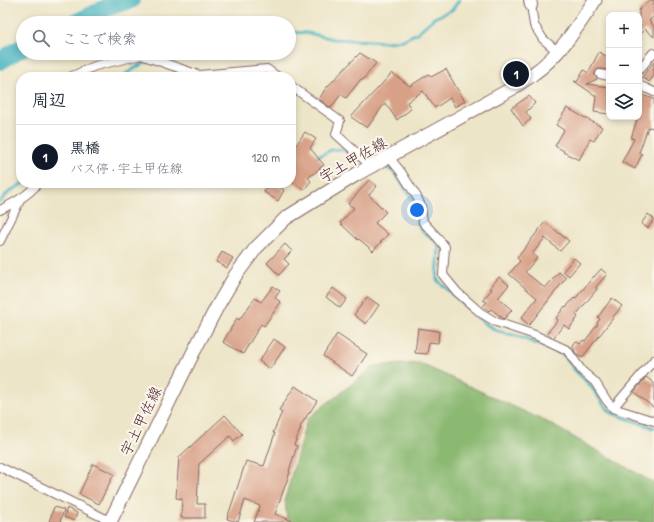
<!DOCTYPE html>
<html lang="ja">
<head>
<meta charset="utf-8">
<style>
  :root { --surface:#fff; --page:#f2f2f3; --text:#1f2937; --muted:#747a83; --line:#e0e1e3; --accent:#111827 }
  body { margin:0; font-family:"Patrick Hand","Klee One",sans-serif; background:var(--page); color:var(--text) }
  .controls { position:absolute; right:12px; top:12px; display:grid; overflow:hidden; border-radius:8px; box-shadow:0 2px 6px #0003 }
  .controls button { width:36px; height:36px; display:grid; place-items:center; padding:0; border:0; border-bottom:1px solid var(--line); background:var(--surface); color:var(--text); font:20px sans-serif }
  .you { position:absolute; left:417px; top:210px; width:14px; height:14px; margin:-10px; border:3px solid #fff; border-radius:50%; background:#1a73e8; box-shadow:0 0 0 6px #1a73e833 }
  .badge { display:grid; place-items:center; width:26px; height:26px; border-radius:50%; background:var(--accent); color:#fff; font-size:13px; font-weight:700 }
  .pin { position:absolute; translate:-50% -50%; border:2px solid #fff; box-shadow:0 1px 4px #0006 }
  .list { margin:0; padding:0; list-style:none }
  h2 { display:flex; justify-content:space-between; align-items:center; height:52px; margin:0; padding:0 16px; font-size:17px }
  h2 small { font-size:13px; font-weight:400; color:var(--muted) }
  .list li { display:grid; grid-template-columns:26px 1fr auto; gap:12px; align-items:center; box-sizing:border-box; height:64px; padding:0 16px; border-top:1px solid var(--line) }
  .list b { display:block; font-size:15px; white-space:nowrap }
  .list p { margin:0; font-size:13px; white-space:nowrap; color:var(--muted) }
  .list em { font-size:13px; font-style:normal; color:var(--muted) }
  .icon { flex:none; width:22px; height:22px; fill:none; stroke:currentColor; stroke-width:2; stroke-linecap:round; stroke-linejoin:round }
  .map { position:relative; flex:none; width:654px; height:522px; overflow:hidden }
  .search { position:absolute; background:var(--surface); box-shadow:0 2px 6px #0003; left:16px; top:16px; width:280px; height:44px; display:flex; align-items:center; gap:10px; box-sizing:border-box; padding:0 14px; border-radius:22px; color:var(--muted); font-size:15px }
  .panel { position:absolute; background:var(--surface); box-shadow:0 2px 6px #0003; left:16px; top:72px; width:280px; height:116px; border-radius:16px }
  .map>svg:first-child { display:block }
  .forest { fill:#8bb972; stroke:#6a6c4e }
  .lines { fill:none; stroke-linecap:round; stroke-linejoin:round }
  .stream { stroke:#45b3c0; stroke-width:3 }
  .river { stroke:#45b3c0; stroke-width:18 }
  .building { fill:#d8a087 }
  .street-casing { stroke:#836462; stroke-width:10 }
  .secondary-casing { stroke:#836462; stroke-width:14 }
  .primary-casing { stroke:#836462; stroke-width:15 }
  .street { stroke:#fff; stroke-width:8 }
  .secondary { stroke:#fff; stroke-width:12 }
  .primary { stroke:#fff; stroke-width:13 }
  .labels { text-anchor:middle; stroke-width:4; stroke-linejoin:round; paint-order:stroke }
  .street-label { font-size:15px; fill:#4a1f2b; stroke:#fbf7ec }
</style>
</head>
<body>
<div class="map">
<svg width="654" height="522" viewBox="0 0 654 522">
  <rect width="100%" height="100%" fill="#fbf7ec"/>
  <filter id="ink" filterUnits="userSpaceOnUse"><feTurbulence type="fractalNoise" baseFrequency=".025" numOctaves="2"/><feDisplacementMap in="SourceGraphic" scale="8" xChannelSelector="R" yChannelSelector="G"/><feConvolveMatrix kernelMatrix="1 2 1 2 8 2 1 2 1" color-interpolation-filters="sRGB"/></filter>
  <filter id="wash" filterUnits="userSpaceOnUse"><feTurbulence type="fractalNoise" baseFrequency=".012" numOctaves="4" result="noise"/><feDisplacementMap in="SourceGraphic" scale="16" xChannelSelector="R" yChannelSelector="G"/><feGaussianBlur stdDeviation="0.9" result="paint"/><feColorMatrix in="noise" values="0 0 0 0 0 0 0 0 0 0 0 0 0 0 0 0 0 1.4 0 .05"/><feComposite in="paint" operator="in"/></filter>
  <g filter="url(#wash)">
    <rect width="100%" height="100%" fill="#ede5c7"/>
    <path class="forest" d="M 419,363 L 547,422 L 654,483 L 654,522 L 287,522 L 285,499 L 307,419 L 375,366 Z"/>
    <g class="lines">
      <path class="stream" d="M 289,32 L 308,33 L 333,39 L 388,42 L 403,40 L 417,33 L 434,18 L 452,10 L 459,0
        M 153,57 L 161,53
        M 124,77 L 126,74 L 148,60
        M 315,158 L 331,150 L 341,149 L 361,160
        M 381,166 C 386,167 391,170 395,173 C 397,176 416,205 417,207 C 418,213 417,220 419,226 C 423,233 434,239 439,245 L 437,280 L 484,323 L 496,330 L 523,338 L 564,355 L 574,369 L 589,384 L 605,406 L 612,413 L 654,428
        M 0,202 C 7,192 14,189 24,183"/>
      <path class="river" d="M 75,23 L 111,6 L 131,0
        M 0,61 L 23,47"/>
    </g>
    <g id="blocks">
      <path class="building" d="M 650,0 L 654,0 L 654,16 L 649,21 L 654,26 L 654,37 L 645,29 L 639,35 L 639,10 Z
        M 599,52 L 609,58 L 609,70 L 601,69 L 598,69 L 596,71 L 595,73 L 595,76 L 597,79 L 587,84 L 609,87 L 609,114 L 594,112 L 596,96 L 574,81 L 577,82 L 584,70 L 588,73 Z
        M 360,53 L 376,63 L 363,80 L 361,79 L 346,98 L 341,94 L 331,108 L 319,99 L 326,88 Z
        M 654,62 L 654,76 L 649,82 L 642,77 Z
        M 446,69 L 456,87 L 465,101 L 455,107 L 450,98 L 435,108 L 423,91 L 407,102 L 411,109 L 397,120 L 385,103 L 367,128 L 351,117 L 392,73 L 410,86 L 429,74 L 431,77 Z
        M 639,94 L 654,99 L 654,128 L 648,127 L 639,153 L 642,154 L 635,169 L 622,162 L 634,139 L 631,138 L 638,117 L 639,117 Z
        M 529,96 L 535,103 L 526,112 L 531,119 L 523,126 L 511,108 Z
        M 567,108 L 602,127 L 594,141 L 590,139 L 579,160 L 563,152 L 564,151 L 555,146 L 564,130 L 556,125 Z
        M 305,132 L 316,139 L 310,148 L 324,165 L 308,178 L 311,181 L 304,190 L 291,180 L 291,146 L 294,148 Z
        M 369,180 L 377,186 L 369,195 L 386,212 L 375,223 L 388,234 L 373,251 L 359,239 L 358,240 L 340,223 L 354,208 L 348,204 Z
        M 270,183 L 273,183 L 284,190 L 278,201 L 264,192 Z
        M 648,214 L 654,219 L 648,228 L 641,224 Z
        M 545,222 L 569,241 L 560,251 L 545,238 L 532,254 L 537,258 L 525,272 L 545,288 L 559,272 L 566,278 L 529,325 L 521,318 L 537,298 L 509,274 L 520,261 L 517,258 Z
        M 285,244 L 292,251 L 284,259 L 289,264 L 279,275 L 267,263 Z
        M 222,252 L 233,258 L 227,268 L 216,262 Z
        M 574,258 L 580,263 L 569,276 L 563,271 Z
        M 601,269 L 607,274 L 596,287 L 597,289 L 576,315 L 578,317 L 569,329 L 564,325 L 553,338 L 551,336 L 547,333 L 558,320 L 556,318 L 565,306 L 566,307 L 574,298 L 575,299 L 594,276 L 594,277 Z
        M 499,277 L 509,285 L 498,298 L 512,310 L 504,319 L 491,309 L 489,311 L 483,306 L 487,302 L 483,300 L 492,289 L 490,288 Z
        M 273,286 L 280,291 L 275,298 L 281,302 L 264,326 L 261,324 L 243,354 L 223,342 L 237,318 L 239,320 L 255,298 L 261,302 Z
        M 333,288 L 347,299 L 340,308 L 326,297 Z
        M 367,297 L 379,305 L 366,324 L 354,315 Z
        M 612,298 L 622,306 L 612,318 L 613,318 L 582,358 L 577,355 L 574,351 L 575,350 L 572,347 L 576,341 L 580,344 L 583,340 L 585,341 L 598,324 L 597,323 L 600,319 L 598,317 Z
        M 418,328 L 439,331 L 438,343 L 429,342 L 427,354 L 415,353 Z
        M 337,334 L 367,354 L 352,376 L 323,356 Z
        M 274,339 L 285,347 L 270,369 L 259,361 Z
        M 646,377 L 654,383 L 654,408 L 634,392 Z
        M 295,386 L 317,401 L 310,412 L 310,411 L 300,427 L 301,428 L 294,445 L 297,446 L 289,471 L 290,472 L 275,514 L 293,521 L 293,522 L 254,522 L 260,506 L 245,500 L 238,522 L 227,519 L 246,461 L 264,466 L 275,433 L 273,433 L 282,412 L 279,410 Z
        M 225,415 L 242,434 L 234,441 L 230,436 L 199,464 L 197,504 L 205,504 L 205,518 L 181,518 L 182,499 L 176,498 L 179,457 Z
        M 93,464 L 114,474 L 99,504 L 79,494 Z
        M 54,507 L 64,510 L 60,522 L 49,522 Z
        M 67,508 L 77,513 L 74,521 L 64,517 Z"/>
    </g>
  </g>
  <g filter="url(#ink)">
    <use href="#blocks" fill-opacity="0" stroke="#836462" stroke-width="1"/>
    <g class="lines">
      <defs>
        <path id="street" d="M 531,5 L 534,25 L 543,39 L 558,52
          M 639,70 L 653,53
          M 600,74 L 609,76
          M 70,77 L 95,66 L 141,55 L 199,75 L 267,69 L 278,77
          M 639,85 L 654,92
          M 291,86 L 340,121 L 336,134 L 372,167
          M 389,157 L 401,172 L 417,197 L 421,206 L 423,222 L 438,238 L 445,247 L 443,275 L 457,292 L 481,313 L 496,322 L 535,335 L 567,350 L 582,371 L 595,382 L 607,401 L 613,408 L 654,421
          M 0,210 C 14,203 29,195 38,183
          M 0,241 L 21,198
          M 613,408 L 654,360
          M 0,467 L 110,521"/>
        <path id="secondary" d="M 530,0 L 531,5"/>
        <path id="primary" d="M 110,522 L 194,351 L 218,305 L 235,276 L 256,248 L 286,218 L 357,174 L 513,88 C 519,83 527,79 533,74 C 559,56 578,26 595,0"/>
      </defs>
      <use href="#street" class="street-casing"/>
      <use href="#secondary" class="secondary-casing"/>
      <use href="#primary" class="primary-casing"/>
      <use href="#street" class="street"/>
      <use href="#secondary" class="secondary"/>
      <use href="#primary" class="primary"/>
    </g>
  </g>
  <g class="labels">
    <g class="street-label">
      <text transform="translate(353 160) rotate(-30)" y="5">宇土甲佐線</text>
      <text transform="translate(141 421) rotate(-64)" y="5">宇土甲佐線</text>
    </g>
  </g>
</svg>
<div class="controls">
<button>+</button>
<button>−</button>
<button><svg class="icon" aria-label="layers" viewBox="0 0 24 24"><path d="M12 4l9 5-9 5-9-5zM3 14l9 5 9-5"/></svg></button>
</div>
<div class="you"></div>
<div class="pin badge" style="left:516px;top:74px">1</div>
<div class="search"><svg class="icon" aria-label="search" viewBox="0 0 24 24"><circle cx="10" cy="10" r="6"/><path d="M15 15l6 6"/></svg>ここで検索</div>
<section class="panel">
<h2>周辺<small></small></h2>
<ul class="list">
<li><span class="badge">1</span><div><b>黒橋</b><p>バス停 · 宇土甲佐線</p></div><em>120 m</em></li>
</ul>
</section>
</div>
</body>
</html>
